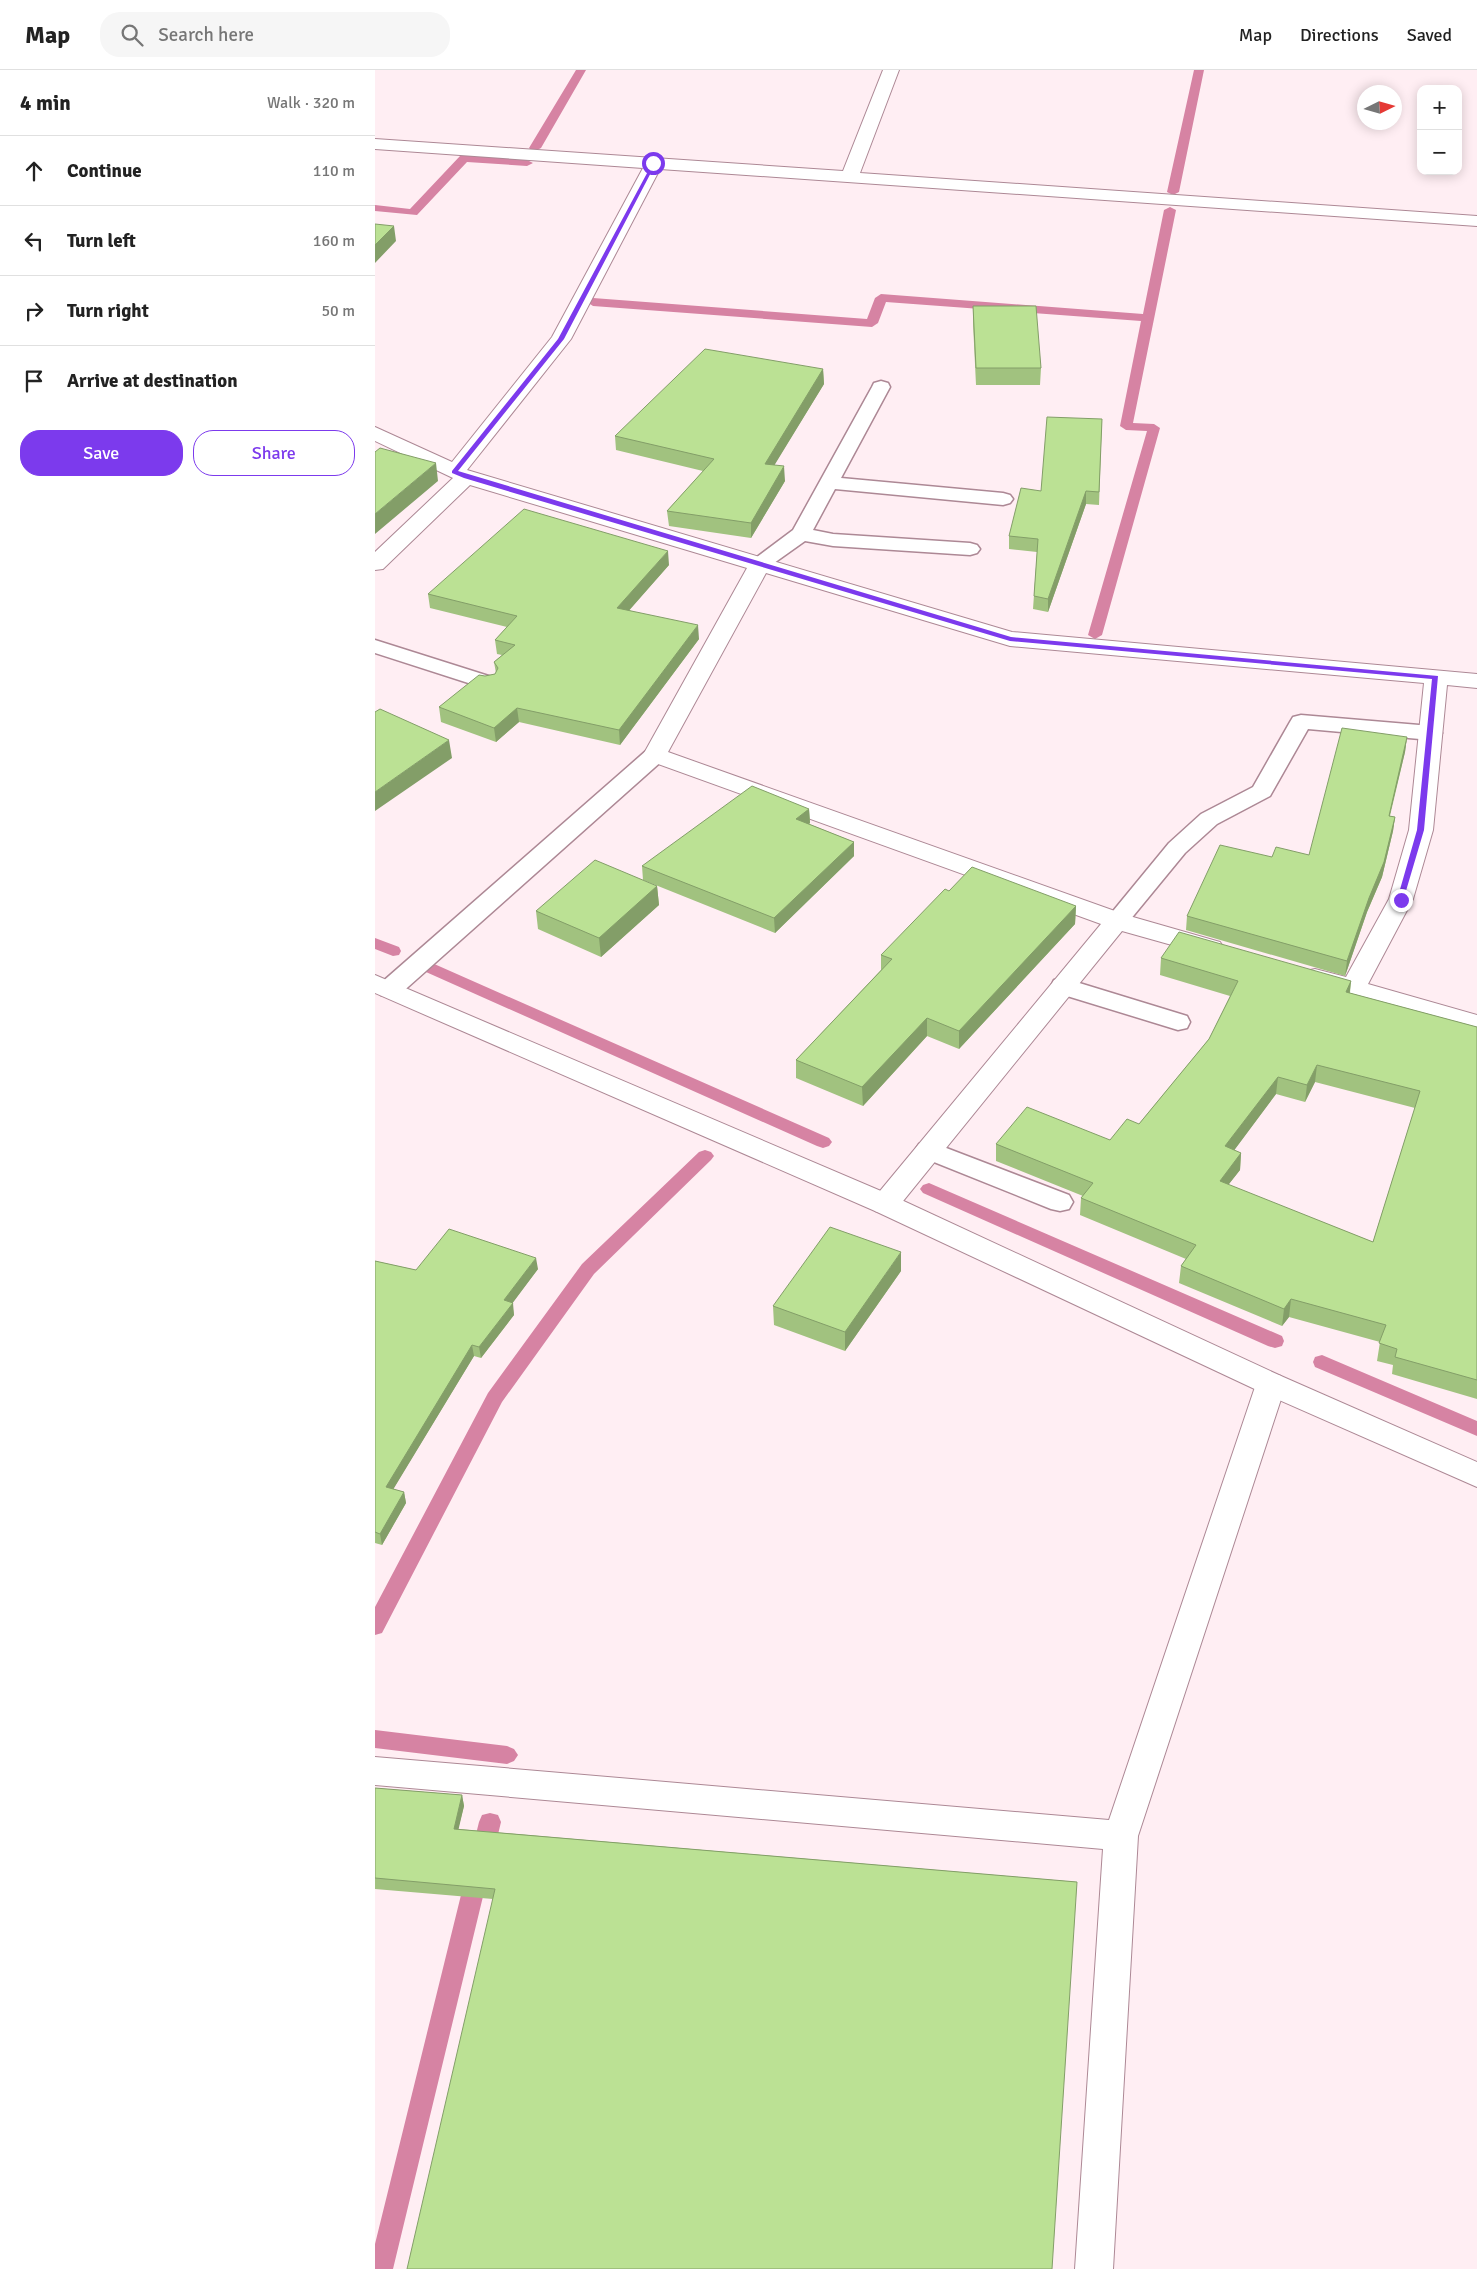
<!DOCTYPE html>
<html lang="en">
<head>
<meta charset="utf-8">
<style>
  :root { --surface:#fff; --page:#f6f6f6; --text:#222; --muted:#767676; --line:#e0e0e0; --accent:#7c3aed }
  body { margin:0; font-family:Signika,sans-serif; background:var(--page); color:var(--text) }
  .controls { position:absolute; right:15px; top:15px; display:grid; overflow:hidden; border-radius:10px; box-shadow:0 2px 12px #0003 }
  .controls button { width:45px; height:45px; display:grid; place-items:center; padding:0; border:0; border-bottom:1px solid var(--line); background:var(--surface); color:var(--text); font:25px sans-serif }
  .compass { position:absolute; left:982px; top:15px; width:45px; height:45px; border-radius:50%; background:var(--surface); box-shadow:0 2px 12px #0003; rotate:85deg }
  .stop { position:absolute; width:15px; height:15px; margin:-11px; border:4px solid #7c3aed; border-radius:50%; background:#fff }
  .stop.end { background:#7c3aed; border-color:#fff; box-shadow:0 1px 5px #0008 }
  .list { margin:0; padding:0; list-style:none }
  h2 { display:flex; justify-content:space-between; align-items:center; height:65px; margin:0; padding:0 20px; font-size:21px }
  h2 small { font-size:16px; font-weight:400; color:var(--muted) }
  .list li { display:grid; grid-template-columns:32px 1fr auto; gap:15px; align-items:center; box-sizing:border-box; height:70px; padding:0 20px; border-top:1px solid var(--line) }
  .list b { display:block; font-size:19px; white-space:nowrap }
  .list em { font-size:16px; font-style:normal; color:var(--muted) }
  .actions { display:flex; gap:10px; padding:15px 20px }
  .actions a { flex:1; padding:11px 0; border:1px solid var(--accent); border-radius:20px; text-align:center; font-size:18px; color:var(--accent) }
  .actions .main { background:var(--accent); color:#fff }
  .icon { flex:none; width:28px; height:28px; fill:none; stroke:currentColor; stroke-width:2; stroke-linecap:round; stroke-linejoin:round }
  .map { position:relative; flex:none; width:1102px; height:2199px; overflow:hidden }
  header { display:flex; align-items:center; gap:30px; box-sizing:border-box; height:70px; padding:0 25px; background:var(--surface); border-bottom:1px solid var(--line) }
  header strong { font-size:24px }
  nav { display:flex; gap:28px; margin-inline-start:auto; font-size:18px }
  .search { width:350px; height:45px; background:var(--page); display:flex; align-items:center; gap:12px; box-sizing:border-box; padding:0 18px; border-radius:20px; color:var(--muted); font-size:19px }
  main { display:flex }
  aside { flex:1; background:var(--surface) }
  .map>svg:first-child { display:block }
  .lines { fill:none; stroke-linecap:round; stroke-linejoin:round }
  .stream { fill:#d683a3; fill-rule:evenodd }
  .service-casing { stroke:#ad8895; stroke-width:3 }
  .minor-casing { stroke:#ad8895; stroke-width:2 }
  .tertiary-casing { stroke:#ad8895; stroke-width:2 }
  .service { fill:#fff; fill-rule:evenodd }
  .minor { fill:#fff; fill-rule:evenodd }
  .tertiary { fill:#fff; fill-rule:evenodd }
  .wall { fill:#a1c27f; fill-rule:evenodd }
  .shaded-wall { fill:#839e68 }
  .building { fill:#bbe194; stroke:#839e68; fill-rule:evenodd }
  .route { fill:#7c3aed }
</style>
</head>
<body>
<header>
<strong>Map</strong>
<div class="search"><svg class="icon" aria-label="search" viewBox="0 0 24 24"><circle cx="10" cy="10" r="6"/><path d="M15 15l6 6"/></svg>Search here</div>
<nav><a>Map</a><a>Directions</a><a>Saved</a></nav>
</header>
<main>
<aside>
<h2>4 min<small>Walk · 320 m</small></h2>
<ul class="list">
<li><svg class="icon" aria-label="ahead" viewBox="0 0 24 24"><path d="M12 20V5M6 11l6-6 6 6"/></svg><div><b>Continue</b></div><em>110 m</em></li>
<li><svg class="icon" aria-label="left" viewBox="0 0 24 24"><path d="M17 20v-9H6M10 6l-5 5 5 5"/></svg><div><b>Turn left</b></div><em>160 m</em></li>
<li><svg class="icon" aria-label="right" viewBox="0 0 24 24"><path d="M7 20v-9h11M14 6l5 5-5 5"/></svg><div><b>Turn right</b></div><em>50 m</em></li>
<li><svg class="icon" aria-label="arrive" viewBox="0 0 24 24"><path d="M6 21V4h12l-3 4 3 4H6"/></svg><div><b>Arrive at destination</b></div></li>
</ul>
<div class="actions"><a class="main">Save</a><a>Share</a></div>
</aside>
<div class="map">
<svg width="1102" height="2199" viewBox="0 0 1102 2199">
  <rect width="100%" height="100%" fill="#ffeef3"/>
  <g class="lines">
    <path class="stream" d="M 201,0 L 211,0 L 166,78 L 160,81 L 156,80 L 154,78 Z
      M 819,0 L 829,0 L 804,122 L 798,125 L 792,122 Z
      M 89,85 L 152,90 L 158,93 L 152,96 L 92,92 L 42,145 L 0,141 L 0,135 L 35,139 L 85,86 Z
      M 795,137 L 801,140 L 758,353 L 779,354 L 785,358 L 727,565 L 720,569 L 713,565 L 772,361 L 751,360 L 745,356 L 766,251 L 511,232 L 503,253 L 497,257 L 218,236 L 212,232 L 218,228 L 492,249 L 500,228 L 506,224 L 768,244 L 789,140 Z
      M 0,868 L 24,877 L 26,881 L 24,885 L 18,886 L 0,879 Z
      M 57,893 L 454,1068 L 457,1072 L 454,1076 L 448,1078 L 442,1076 L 51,902 L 49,898 L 51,894 Z
      M 330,1080 L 336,1082 L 339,1086 L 336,1090 L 219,1204 L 127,1332 L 7,1563 L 0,1565 L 0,1537 L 113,1323 L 207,1194 L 324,1082 Z
      M 554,1113 L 907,1266 L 909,1271 L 907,1276 L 900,1278 L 893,1276 L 548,1123 L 545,1119 L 548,1115 Z
      M 947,1285 L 1102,1351 L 1102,1366 L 940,1297 L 938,1292 L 940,1287 Z
      M 0,1660 L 132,1676 L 139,1679 L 143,1685 L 139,1691 L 132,1694 L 0,1678 Z
      M 115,1743 L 123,1745 L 126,1752 L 18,2199 L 0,2199 L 0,2174 L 104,1752 L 107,1745 Z"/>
    <defs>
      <path id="service" d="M 506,311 L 513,313 L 515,317 L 466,408 L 628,423 L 635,425 L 638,429 L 635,433 L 628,435 L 460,419 L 438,460 L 458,464 L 595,473 L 602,475 L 605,479 L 602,483 L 595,485 L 458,476 L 430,471 L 392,498 L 385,500 L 378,498 L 375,494 L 378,490 L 418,460 L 497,317 L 499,313 Z
        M 0,570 L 120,608 L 123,613 L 120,618 L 112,619 L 0,583 Z
        M 926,645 L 1056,656 L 1064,658 L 1067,663 L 1064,668 L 1056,670 L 933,659 L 895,726 L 842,754 L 810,783 L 750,856 L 742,859 L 734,856 L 730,851 L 734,846 L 794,773 L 826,744 L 878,717 L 915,652 L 918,647 Z
        M 280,678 L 288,680 L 291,685 L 288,690 L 24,925 L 15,927 L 6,925 L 3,919 L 6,913 L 272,680 Z
        M 688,908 L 812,946 L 815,952 L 812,958 L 803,960 L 679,922 L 676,916 L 679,910 Z
        M 553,1071 L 694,1125 L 698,1132 L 694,1139 L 685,1141 L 676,1139 L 544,1086 L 540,1080 L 544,1074 Z"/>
      <path id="minor" d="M 508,0 L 524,0 L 485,103 L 1102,146 L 1102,156 L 285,99 L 196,269 L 92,400 L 637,562 L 1102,604 L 1102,618 L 1072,615 L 1058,760 L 1038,829 L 993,914 L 1102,945 L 1102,963 L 931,913 L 927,907 L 931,901 L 940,899 L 971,907 L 1014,829 L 1034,760 L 1049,613 L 635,576 L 391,503 L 293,682 L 751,845 L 845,872 L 849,878 L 845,884 L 836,886 L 747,861 L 520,1141 L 510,1144 L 500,1141 L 496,1134 L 500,1127 L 726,854 L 272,690 L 268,685 L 372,498 L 95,415 L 8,499 L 0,500 L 0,482 L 78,408 L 0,371 L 0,357 L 77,392 L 177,267 L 268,98 L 0,79 L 0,69 L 468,101 Z
        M 896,1303 L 906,1306 L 911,1314 L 763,1766 L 738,2199 L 700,2199 L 728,1779 L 0,1715 L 0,1687 L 734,1750 L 881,1314 L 886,1306 Z"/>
      <path id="tertiary" d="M 0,905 L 520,1127 L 906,1306 L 1102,1392 L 1102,1417 L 886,1322 L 500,1141 L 0,923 Z"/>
    </defs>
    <use href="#service" class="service-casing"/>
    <use href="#minor" class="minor-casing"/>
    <use href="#tertiary" class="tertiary-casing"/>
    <use href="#service" class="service"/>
    <use href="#minor" class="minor"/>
    <use href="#tertiary" class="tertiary"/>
  </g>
  <path class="wall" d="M 598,236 L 666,298 L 665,315 L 601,315 L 598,253 Z
    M 448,299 L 449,314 L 399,395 L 410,411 L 376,468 L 294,456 L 292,441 L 328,401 L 241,380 L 240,366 Z
    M 727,349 L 724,435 L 711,434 L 673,542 L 658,539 L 662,482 L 634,479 L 634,466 Z
    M 294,495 L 254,540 L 324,569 L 245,675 L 144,652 L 121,672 L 66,652 L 64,637 L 110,606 L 120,604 L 121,603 L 119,592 L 127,585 L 122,584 L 120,570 L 132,557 L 55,538 L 53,524 Z
    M 1032,667 L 1030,682 L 1015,746 L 1020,747 L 1018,761 L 1007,807 L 992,842 L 970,906 L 811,860 L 812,846 L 897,787 L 934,785 Z
    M 434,739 L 435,753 L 434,754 L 479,772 L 479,786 L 400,863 L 268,810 L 267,796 Z
    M 282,816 L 284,835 L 226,887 L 163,859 L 161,841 Z
    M 701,836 L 700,854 L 584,979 L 552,966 L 488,1036 L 421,1008 L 421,990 L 506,900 L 506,885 Z
    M 786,888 L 976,911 L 975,923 L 1102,957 L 1102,1329 L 1017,1304 L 1018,1295 L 1002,1291 L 1005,1272 L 914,1247 L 907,1256 L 804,1213 L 806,1196 L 811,1189 L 705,1145 L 706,1128 L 708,1126 L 621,1091 L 621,1074 L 735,1070 L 764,1054 L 834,969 L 855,926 L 785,905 ZM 940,1012 L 1040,1038 L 998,1172 L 853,1115 L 865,1100 L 866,1083 L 859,1080 L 901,1024 L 930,1032 Z
    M 0,1191 L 41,1200 L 163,1199 L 137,1233 L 139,1245 L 106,1288 L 99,1286 L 18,1419 L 29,1422 L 31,1433 L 7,1475 L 0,1473 Z
    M 526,1201 L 470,1281 L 399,1255 L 398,1236 Z
    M 0,1718 L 87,1725 L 89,1736 L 83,1759 L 702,1812 L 118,1829 L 0,1819 Z"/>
  <path class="shaded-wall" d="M 19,156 L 21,171 L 0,193 L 0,175 Z
    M 448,299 L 449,314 L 391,409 L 390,394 Z
    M 61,393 L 63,411 L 0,464 L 0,444 Z
    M 409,396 L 410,411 L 376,468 L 376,453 Z
    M 711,421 L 711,434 L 673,542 L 673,529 Z
    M 293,481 L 294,495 L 244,552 L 242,538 Z
    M 323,555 L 324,569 L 245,675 L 244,660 Z
    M 142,638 L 144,652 L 121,672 L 119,658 Z
    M 1032,667 L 1030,682 L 1011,760 L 1014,746 Z
    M 74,670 L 77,688 L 0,741 L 0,722 Z
    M 434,739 L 435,753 L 421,763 L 421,749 Z
    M 1020,747 L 1018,761 L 1007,807 L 992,842 L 970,906 L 972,891 Z
    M 479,772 L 479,786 L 400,863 L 399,848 Z
    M 282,816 L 284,835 L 226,887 L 224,868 Z
    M 701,836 L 700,854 L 584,979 L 584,961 Z
    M 976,911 L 974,928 L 971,922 Z
    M 552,948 L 552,966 L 488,1036 L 487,1017 Z
    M 942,995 L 940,1012 L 930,1032 L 932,1015 Z
    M 903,1007 L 901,1024 L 849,1094 L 850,1076 Z
    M 866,1083 L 865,1100 L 843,1128 L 845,1111 Z
    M 526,1182 L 526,1201 L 470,1281 L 470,1262 Z
    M 161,1188 L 163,1199 L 131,1242 L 129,1230 Z
    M 916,1229 L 914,1247 L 907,1256 L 909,1239 Z
    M 138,1233 L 139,1245 L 106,1288 L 104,1277 Z
    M 97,1275 L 99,1286 L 13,1428 L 11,1417 Z
    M 29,1422 L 31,1433 L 7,1475 L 5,1464 Z
    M 87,1725 L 89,1736 L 81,1770 L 79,1759 Z"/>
  <path class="building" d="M 0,154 L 19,156 L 0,175 Z
    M 598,236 L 661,236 L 666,298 L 601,298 Z
    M 330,279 L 448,299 L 390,394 L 409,396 L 376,453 L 292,441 L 339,389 L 240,366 Z
    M 672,347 L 727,349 L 724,422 L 711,421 L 673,529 L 659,526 L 663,469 L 634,466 L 646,418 L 666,421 Z
    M 5,378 L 61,393 L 0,444 L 0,382 Z
    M 149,439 L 293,481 L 242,538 L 323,555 L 244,660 L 142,638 L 119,658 L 64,637 L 104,605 L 110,606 L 120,604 L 123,598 L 119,592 L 140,575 L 120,570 L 142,546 L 53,524 Z
    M 5,639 L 74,670 L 0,722 L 0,642 Z
    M 967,658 L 1032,667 L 1014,746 L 1020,747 L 1009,792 L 994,828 L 972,891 L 812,846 L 845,775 L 897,787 L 901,777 L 934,785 Z
    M 377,716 L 434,739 L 421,749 L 479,772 L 399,848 L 267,796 Z
    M 220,790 L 282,816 L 224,868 L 161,841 Z
    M 597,797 L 701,836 L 584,961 L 552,948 L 487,1017 L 421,990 L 517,889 L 506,885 L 570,819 L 574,821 Z
    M 804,862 L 976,911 L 971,922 L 1102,957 L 1102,1310 L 1020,1287 L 1022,1279 L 1004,1273 L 1011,1255 L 916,1229 L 909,1239 L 806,1196 L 821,1175 L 706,1128 L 718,1113 L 621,1074 L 652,1037 L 735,1070 L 752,1049 L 764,1054 L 834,969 L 863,911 L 786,888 ZM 942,995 L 1045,1021 L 998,1172 L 845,1111 L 866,1083 L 850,1076 L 903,1007 L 932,1015 Z
    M 455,1157 L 526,1182 L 470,1262 L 398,1236 Z
    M 74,1159 L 161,1188 L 129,1230 L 138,1233 L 104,1277 L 97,1275 L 11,1417 L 29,1422 L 5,1464 L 0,1462 L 0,1191 L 41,1200 Z
    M 0,1718 L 87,1725 L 79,1759 L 702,1812 L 677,2199 L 32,2199 L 120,1819 L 0,1808 Z"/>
  <path class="route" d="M 278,92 L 281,93 L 189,269 L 83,401 L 636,567 L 1063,606 L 1049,760 L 1028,831 L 1022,830 L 1042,760 L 1057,609 L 635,571 L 89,408 L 77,403 L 77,401 L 183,269 Z"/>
</svg>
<div class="controls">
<button>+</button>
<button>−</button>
</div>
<svg class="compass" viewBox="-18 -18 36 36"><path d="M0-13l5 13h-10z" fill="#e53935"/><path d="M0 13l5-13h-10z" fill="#767676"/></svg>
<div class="stop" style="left:278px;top:93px"></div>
<div class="stop end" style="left:1026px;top:830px"></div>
</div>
</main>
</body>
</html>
